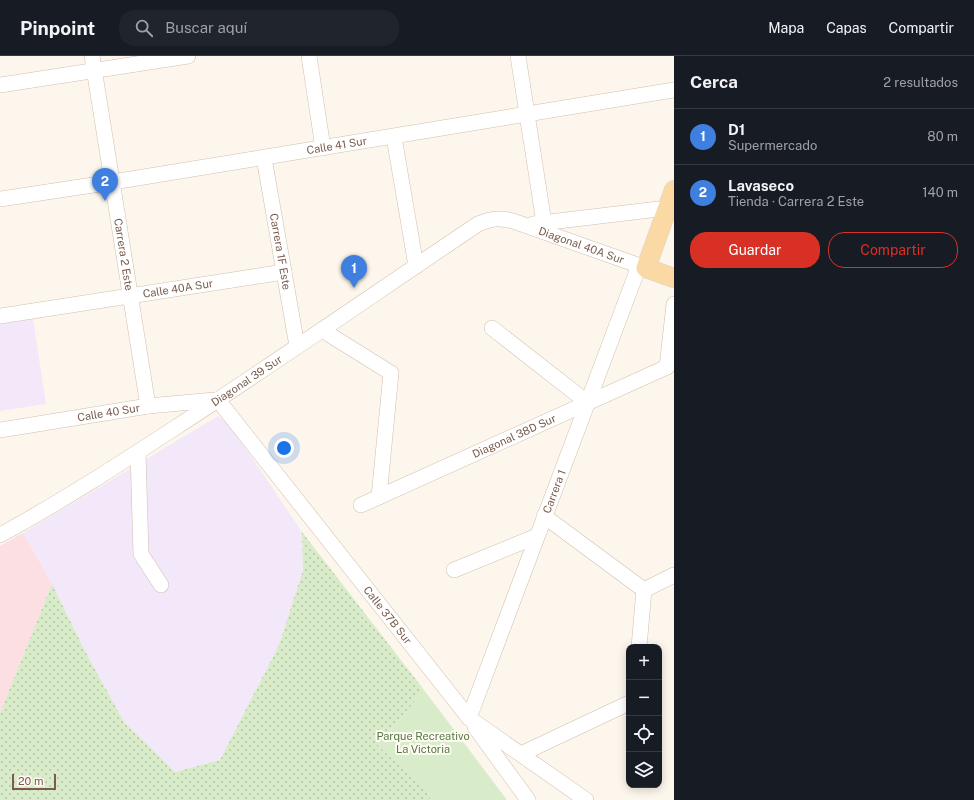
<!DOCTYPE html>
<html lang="es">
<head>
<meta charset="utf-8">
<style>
  :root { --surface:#171b24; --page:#20242c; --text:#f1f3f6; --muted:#9ea1a6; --line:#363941; --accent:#d93025 }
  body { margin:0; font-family:"Public Sans",sans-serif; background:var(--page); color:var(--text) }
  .controls { position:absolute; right:12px; bottom:12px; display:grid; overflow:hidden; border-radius:8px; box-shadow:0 2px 10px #0003 }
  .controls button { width:36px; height:36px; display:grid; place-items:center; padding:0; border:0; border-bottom:1px solid var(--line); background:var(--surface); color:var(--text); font:20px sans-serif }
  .scale { position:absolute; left:12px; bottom:10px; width:44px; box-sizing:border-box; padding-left:4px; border:2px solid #7a5c4d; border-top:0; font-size:11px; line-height:14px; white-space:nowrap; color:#7a5c4d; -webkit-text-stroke:3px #fffaf3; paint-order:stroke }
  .you { position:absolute; left:284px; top:392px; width:14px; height:14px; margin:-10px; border:3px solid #fff; border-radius:50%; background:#1a73e8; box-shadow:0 0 0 6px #1a73e833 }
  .badge { display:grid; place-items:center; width:26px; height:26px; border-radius:50%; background:var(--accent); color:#fff; font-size:13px; font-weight:700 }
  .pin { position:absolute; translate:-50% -33px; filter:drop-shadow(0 1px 2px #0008) }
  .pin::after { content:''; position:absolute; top:21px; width:14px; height:12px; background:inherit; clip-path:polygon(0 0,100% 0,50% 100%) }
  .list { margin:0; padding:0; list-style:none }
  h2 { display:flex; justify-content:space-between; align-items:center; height:52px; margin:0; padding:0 16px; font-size:17px }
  h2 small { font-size:13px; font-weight:400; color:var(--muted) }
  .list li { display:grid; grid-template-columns:26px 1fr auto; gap:12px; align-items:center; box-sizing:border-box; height:56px; padding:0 16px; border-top:1px solid var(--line) }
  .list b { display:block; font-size:15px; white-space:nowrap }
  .list p { margin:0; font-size:13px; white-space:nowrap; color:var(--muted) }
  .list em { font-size:13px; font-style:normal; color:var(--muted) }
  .actions { display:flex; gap:8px; padding:12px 16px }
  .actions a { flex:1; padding:9px 0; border:1px solid var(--accent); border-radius:16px; text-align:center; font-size:14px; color:var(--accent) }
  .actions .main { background:var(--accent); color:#fff }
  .icon { flex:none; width:22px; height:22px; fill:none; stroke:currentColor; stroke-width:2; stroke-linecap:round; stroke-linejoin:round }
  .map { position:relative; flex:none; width:674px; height:744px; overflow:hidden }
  header { display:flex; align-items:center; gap:24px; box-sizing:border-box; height:56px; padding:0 20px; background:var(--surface); border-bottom:1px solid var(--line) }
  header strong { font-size:19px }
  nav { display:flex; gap:22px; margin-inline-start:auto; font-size:14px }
  .search { width:280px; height:36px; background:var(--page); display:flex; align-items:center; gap:10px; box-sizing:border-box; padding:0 14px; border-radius:16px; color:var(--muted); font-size:15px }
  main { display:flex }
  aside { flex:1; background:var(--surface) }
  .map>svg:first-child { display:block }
  .education { fill:#f3e8fa }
  .medical { fill:#fbdfe3 }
  .grass { fill:url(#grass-dots) }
  .park { fill:#d8ecc9 }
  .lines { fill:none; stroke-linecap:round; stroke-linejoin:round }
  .minor-casing { stroke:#d1beb0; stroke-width:16 }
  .major-casing { stroke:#dad1cd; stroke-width:20 }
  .minor { stroke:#fff; stroke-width:15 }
  .major { stroke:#fbd9a5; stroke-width:19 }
  .labels { text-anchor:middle; stroke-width:4; stroke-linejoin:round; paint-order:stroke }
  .street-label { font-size:11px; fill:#7a5c4d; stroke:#fffaf3 }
  .park-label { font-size:11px; fill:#537a41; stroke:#fffaf3 }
</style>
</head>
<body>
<header>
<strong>Pinpoint</strong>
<div class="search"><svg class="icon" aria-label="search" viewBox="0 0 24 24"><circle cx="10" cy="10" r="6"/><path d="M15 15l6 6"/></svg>Buscar aquí</div>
<nav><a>Mapa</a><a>Capas</a><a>Compartir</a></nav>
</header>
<main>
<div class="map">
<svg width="674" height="744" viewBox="0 0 674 744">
  <defs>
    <pattern id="grass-dots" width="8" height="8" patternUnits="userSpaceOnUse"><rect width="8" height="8" fill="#d8ecc9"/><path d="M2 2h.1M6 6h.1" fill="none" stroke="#b4c2a5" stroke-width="1.8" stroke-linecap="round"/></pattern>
  </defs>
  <rect width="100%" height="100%" fill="#fdf6ec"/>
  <path class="education" d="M 33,263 L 46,348 L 0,355 L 0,268 Z
    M 218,360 L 230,369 L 302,476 L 303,514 L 279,589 L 220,704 L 175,716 L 124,666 L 85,595 L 52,528 L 23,477 Z"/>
  <path class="medical" d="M 23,477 L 52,528 L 0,657 L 0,490 Z"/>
  <path class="grass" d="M 302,476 L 424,634 L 378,690 L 426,731 L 431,744 L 0,744 L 0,657 L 52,528 L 85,595 L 124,666 L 175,716 L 220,704 L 279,589 L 303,514 Z"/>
  <path class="park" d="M 424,634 L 507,744 L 431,744 L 426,731 L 378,690 Z"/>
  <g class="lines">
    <defs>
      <g id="minor">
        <path id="s1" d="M 92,0 L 148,350"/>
        <path d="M 309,0 L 323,92"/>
        <path d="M 518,0 L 544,167"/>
        <path d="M 0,29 L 188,0"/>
        <path d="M 394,81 L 416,210"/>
        <path id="s2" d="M 264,102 L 297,290"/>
        <path id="s3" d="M 0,143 L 113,126 L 674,34"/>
        <path d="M 533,168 L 667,152"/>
        <path id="s4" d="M 0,260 L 284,216"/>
        <path d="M 492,272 L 588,347"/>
        <path d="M 323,273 L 330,279 L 391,317 L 379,441"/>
        <path d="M 667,311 L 674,248"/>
        <path id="s5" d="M 218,344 L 469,662 L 586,744"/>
        <path id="s6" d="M 0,374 L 148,350 L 215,344"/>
        <path d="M 138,396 L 141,498 L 161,529"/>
        <path id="s7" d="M 361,449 L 667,311"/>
        <path d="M 544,460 L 644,534"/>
        <path id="s8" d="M 0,479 C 63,445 124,405 184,366 C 282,302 380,234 478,168 C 490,163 499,161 513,165 L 646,212"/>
        <path d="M 454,514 L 537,480"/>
        <path d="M 639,591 L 644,534 L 674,519"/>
        <path id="s9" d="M 469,662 L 639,210"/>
        <path d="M 475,671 L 528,744"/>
        <path d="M 521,698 L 629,647"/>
      </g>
      <path id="major" d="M 674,134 L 646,212 L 674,222"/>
    </defs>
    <use href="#minor" class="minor-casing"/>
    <use href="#major" class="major-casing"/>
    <use href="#minor" class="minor"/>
    <use href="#major" class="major"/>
  </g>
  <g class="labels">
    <g class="street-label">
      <text dy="4" stroke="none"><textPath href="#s3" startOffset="341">Calle 41 Sur</textPath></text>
      <text dy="4" stroke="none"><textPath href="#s8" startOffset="679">Diagonal 40A Sur</textPath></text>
      <text dy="4" stroke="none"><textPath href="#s2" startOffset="95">Carrera 1F Este</textPath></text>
      <text dy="4" stroke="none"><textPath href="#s1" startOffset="201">Carrera 2 Este</textPath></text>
      <text dy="4" stroke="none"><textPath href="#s4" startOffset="180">Calle 40A Sur</textPath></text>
      <text dy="4" stroke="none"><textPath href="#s8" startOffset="291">Diagonal 39 Sur</textPath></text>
      <text dy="4" stroke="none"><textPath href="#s6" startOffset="110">Calle 40 Sur</textPath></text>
      <text dy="4" stroke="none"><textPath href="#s7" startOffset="168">Diagonal 38D Sur</textPath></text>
      <text dy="4" stroke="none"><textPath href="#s9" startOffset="242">Carrera 1</textPath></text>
      <text dy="4" stroke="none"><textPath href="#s5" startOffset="274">Calle 37B Sur</textPath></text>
    </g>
    <g class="park-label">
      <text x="423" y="684">Parque Recreativo<tspan x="423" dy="13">La Victoria</tspan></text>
    </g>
  </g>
</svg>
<div class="controls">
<button>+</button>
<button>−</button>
<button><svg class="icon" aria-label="locate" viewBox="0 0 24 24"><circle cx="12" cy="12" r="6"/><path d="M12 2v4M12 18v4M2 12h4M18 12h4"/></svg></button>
<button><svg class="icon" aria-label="layers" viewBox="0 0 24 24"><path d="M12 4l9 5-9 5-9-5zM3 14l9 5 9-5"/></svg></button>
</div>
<div class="scale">20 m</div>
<div class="you"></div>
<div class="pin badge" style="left:354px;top:232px;background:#3f7fe0">1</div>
<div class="pin badge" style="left:105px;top:145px;background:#3f7fe0">2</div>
</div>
<aside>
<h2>Cerca<small>2 resultados</small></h2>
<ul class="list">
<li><span class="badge" style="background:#3f7fe0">1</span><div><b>D1</b><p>Supermercado</p></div><em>80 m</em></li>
<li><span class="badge" style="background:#3f7fe0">2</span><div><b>Lavaseco</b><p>Tienda · Carrera 2 Este</p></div><em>140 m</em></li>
</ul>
<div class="actions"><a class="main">Guardar</a><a>Compartir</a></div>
</aside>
</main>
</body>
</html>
